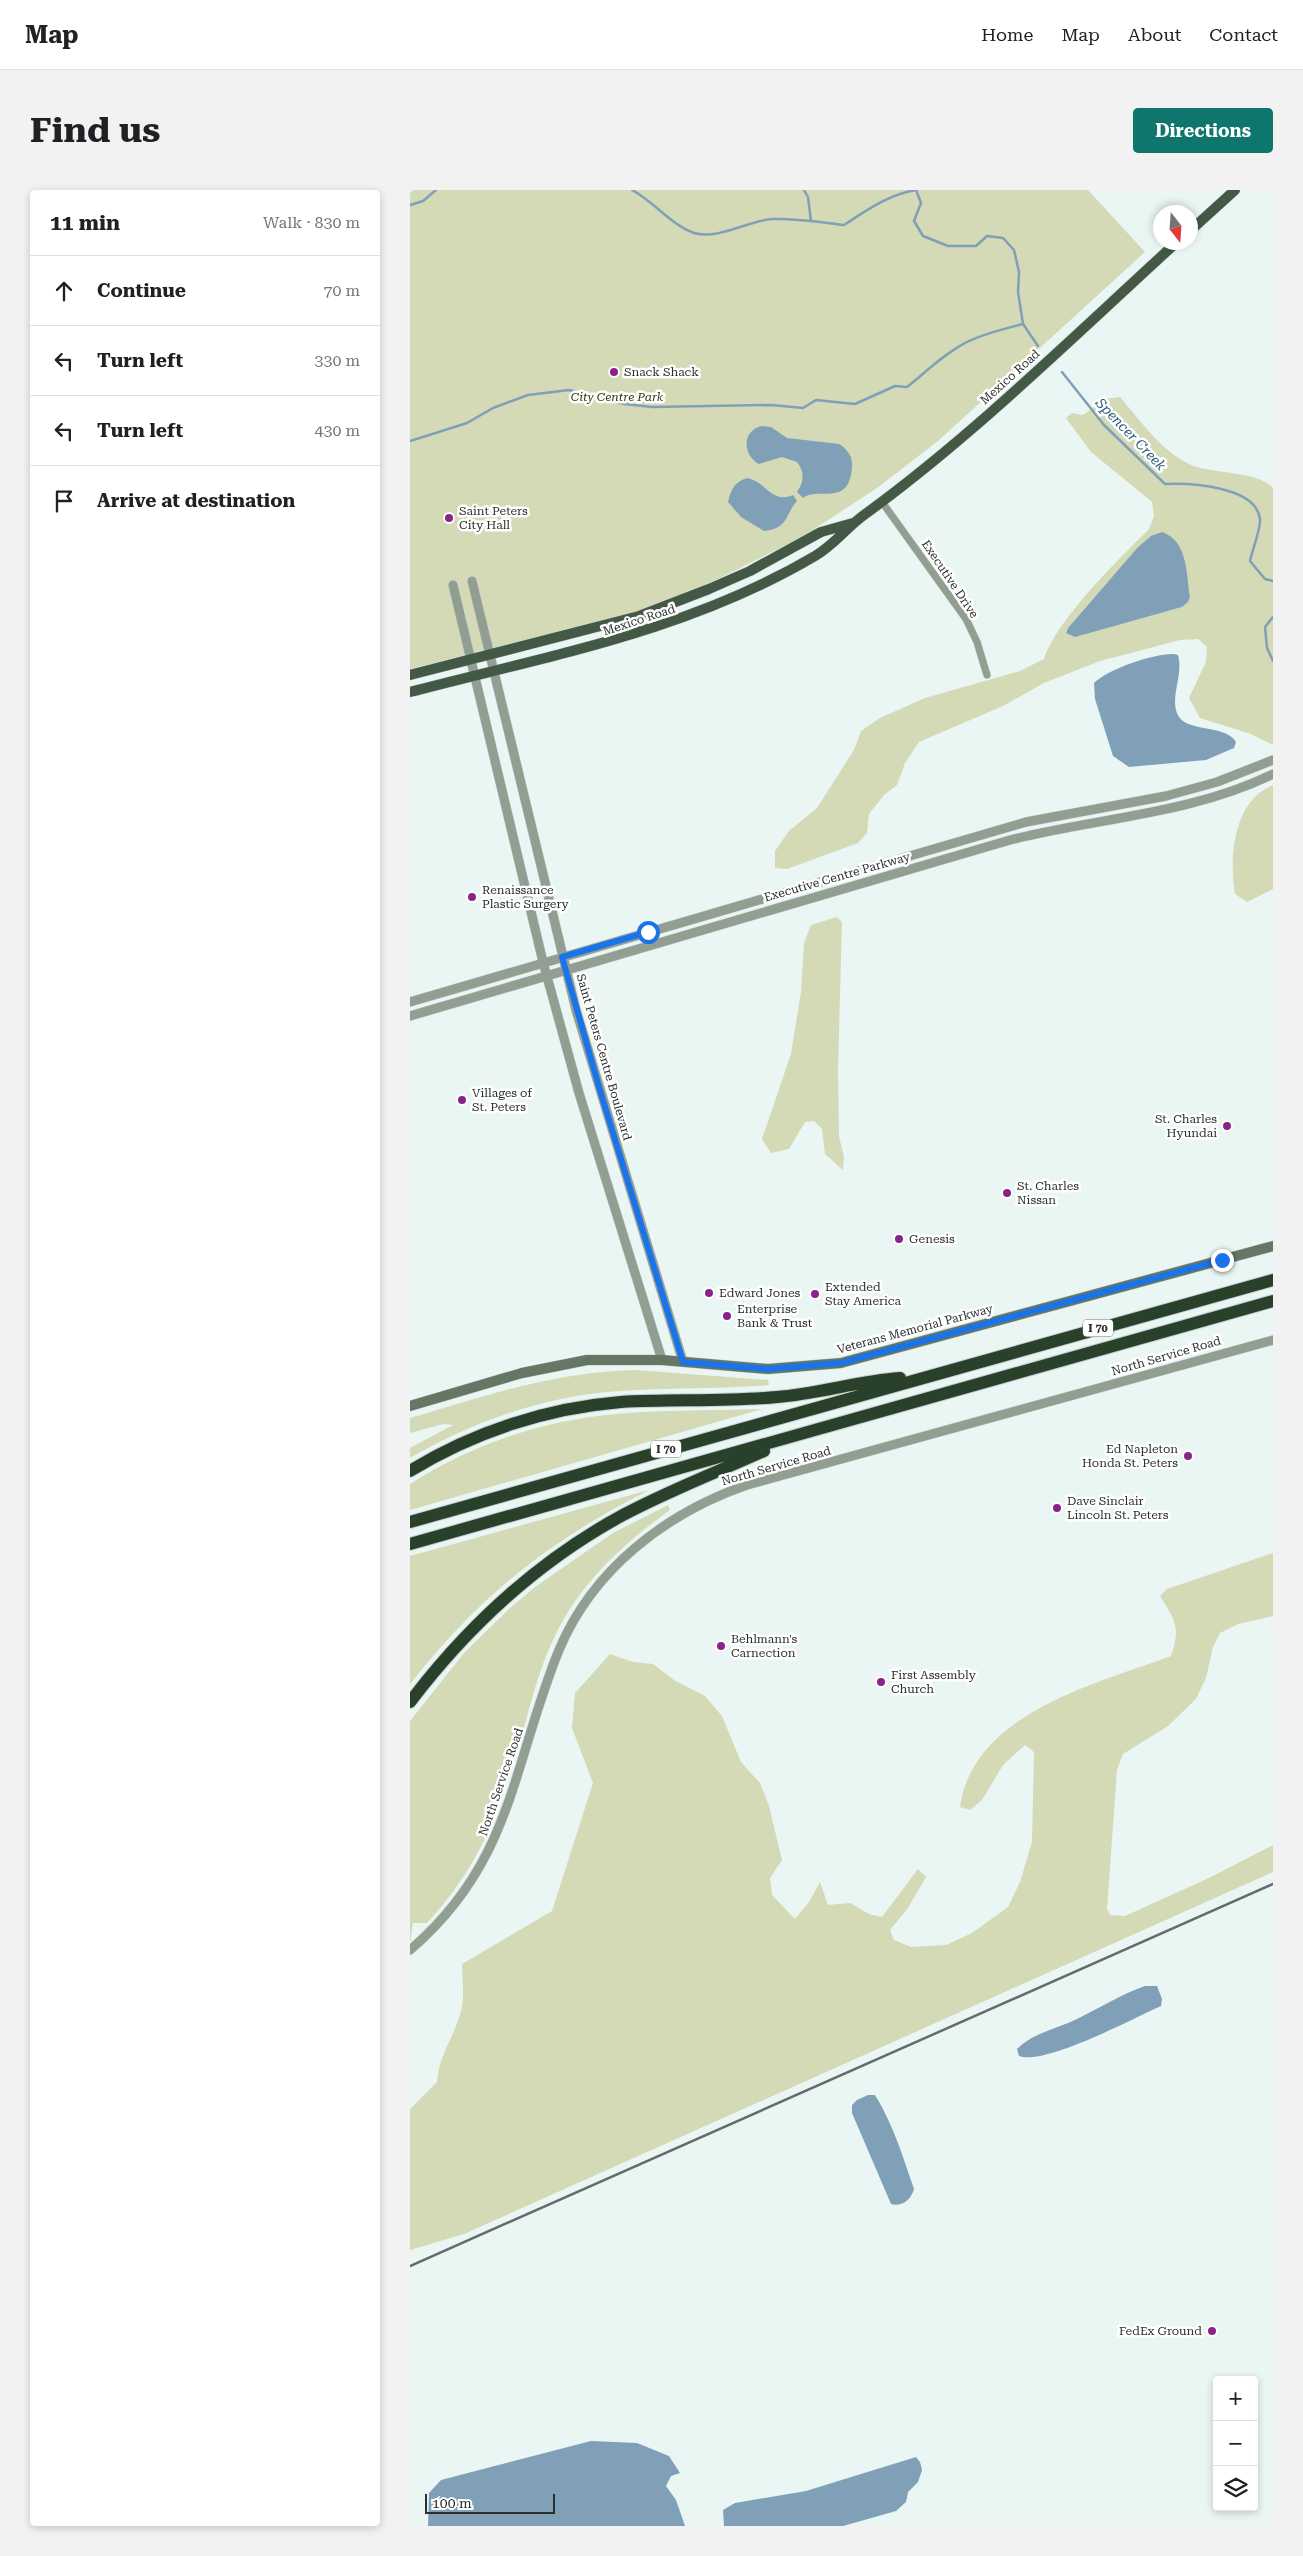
<!DOCTYPE html>
<html lang="en">
<head>
<meta charset="utf-8">
<style>
  :root { --surface:#fff; --page:#f2f2f2; --text:#202124; --muted:#757577; --line:#e0e0e0; --accent:#0f766e }
  body { margin:0; font-family:"Roboto Serif",serif; background:var(--page); color:var(--text) }
  .controls { position:absolute; right:15px; bottom:15px; display:grid; overflow:hidden; border-radius:5px; box-shadow:0 2px 8px #0003 }
  .controls button { width:45px; height:45px; display:grid; place-items:center; padding:0; border:0; border-bottom:1px solid var(--line); background:var(--surface); color:var(--text); font:25px sans-serif }
  .compass { position:absolute; left:743px; top:15px; width:45px; height:45px; border-radius:50%; background:var(--surface); box-shadow:0 2px 8px #0003; rotate:163deg }
  .scale { position:absolute; left:15px; bottom:12px; width:130px; box-sizing:border-box; padding-left:5px; border:2px solid #2a2f2e; border-top:0; font-size:14px; line-height:18px; white-space:nowrap; color:#2a2f2e; -webkit-text-stroke:4px #fff; paint-order:stroke }
  .stop { position:absolute; width:15px; height:15px; margin:-11px; border:4px solid #1a73e8; border-radius:50%; background:#fff }
  .stop.end { background:#1a73e8; border-color:#fff; box-shadow:0 1px 5px #0008 }
  .list { margin:0; padding:0; list-style:none }
  h2 { display:flex; justify-content:space-between; align-items:center; height:65px; margin:0; padding:0 20px; font-size:21px }
  h2 small { font-size:16px; font-weight:400; color:var(--muted) }
  .list li { display:grid; grid-template-columns:32px 1fr auto; gap:15px; align-items:center; box-sizing:border-box; height:70px; padding:0 20px; border-top:1px solid var(--line) }
  .list b { display:block; font-size:19px; white-space:nowrap }
  .list em { font-size:16px; font-style:normal; color:var(--muted) }
  .icon { flex:none; width:28px; height:28px; fill:none; stroke:currentColor; stroke-width:2; stroke-linecap:round; stroke-linejoin:round }
  .map { position:relative; flex:none; width:863px; height:2336px; overflow:hidden; border-radius:5px }
  header { display:flex; align-items:center; gap:30px; box-sizing:border-box; height:70px; padding:0 25px; background:var(--surface); border-bottom:1px solid var(--line) }
  header strong { font-size:24px }
  nav { display:flex; gap:28px; margin-inline-start:auto; font-size:18px }
  .intro { display:flex; align-items:center; justify-content:space-between; box-sizing:border-box; height:120px; padding:0 30px }
  h1 { margin:0; font-size:35px }
  .button { padding:12px 22px; border-radius:5px; background:var(--accent); color:#fff; font-size:18px; font-weight:700 }
  main { display:flex; gap:30px; padding:0 30px }
  aside { flex:1; background:var(--surface); border-radius:5px; box-shadow:0 2px 8px #0003 }
  .map>svg:first-child { display:block }
  .green { fill:#d4d9b6; fill-rule:evenodd }
  .water { fill:#7fa0b6 }
  .lines { fill:none; stroke-linecap:round; stroke-linejoin:round }
  .stream { stroke:#7fa0b6; stroke-width:2.5 }
  .minor-casing { stroke:#c7d2d0; stroke-width:8 }
  .tertiary-casing { stroke:#c7d2d0; stroke-width:10 }
  .secondary-casing { stroke:#c7d2d0; stroke-width:11 }
  .primary-casing { stroke:#c7d2d0; stroke-width:11 }
  .motorway-casing { stroke:#c7d2d0; stroke-width:14 }
  .minor { stroke:#929e92; stroke-width:7 }
  .tertiary { stroke:#929e92; stroke-width:9 }
  .secondary { stroke:#647664; stroke-width:10 }
  .primary { stroke:#445945; stroke-width:10 }
  .motorway { stroke:#29412a; stroke-width:12 }
  .rail { stroke:#646b6a; stroke-width:2.5 }
  .route { stroke:#1a73e8; stroke-width:6 }
  .poi-dot { fill:#8a2389; stroke:#fff; stroke-width:2 }
  .labels { text-anchor:middle; stroke-width:5; stroke-linejoin:round; paint-order:stroke }
  .shield { fill:#fff; stroke:#6a6d6d; stroke-width:1 }
  .shield-label { font-size:11px; font-weight:bold; fill:#2a2f2e }
  .poi-label { font-size:12px; fill:#2a2f2e; stroke:#fff; text-anchor:start }
  .street-label { font-size:12px; fill:#2a2f2e; stroke:#fff }
  .park-label { font-size:12px; font-style:italic; fill:#33370b; stroke:#fff }
  .water-label { font-size:14px; font-style:italic; fill:#245d7d; stroke:#fff }
</style>
</head>
<body>
<header>
<strong>Map</strong>
<nav><a>Home</a><a>Map</a><a>About</a><a>Contact</a></nav>
</header>
<div class="intro"><h1>Find us</h1><a class="button">Directions</a></div>
<main>
<aside>
<h2>11 min<small>Walk · 830 m</small></h2>
<ul class="list">
<li><svg class="icon" aria-label="ahead" viewBox="0 0 24 24"><path d="M12 20V5M6 11l6-6 6 6"/></svg><div><b>Continue</b></div><em>70 m</em></li>
<li><svg class="icon" aria-label="left" viewBox="0 0 24 24"><path d="M17 20v-9H6M10 6l-5 5 5 5"/></svg><div><b>Turn left</b></div><em>330 m</em></li>
<li><svg class="icon" aria-label="left" viewBox="0 0 24 24"><path d="M17 20v-9H6M10 6l-5 5 5 5"/></svg><div><b>Turn left</b></div><em>430 m</em></li>
<li><svg class="icon" aria-label="arrive" viewBox="0 0 24 24"><path d="M6 21V4h12l-3 4 3 4H6"/></svg><div><b>Arrive at destination</b></div></li>
</ul>
</aside>
<div class="map">
<svg width="863" height="2336" viewBox="0 0 863 2336">
  <rect width="100%" height="100%" fill="#eaf6f3"/>
  <path class="green" d="M 0,0 L 678,0 L 735,62 L 528,251 L 467,298 L 392,347 L 304,391 L 225,422 L 0,479 Z
    M 710,207 C 731,231 749,259 779,274 C 800,284 849,281 863,298 L 863,555 L 841,544 L 790,528 L 779,508 L 796,472 L 797,457 L 788,449 L 770,450 L 690,471 L 634,493 L 593,516 L 509,552 L 495,573 L 487,595 L 474,605 L 459,624 L 457,643 L 448,653 L 377,679 L 365,678 L 365,661 L 379,641 L 407,618 L 444,560 L 451,541 L 470,528 L 515,508 L 610,481 L 634,469 C 647,429 709,369 739,339 L 744,326 L 742,312 L 681,262 L 656,228 L 662,223 L 673,225 L 696,209 ZM 741,346 L 772,362 L 780,407 L 778,412 L 772,417 L 680,442 L 656,443 L 658,438 L 728,357 Z
    M 863,595 L 863,699 L 837,712 L 825,704 C 819,667 823,611 863,595 Z
    M 427,727 L 432,732 L 428,879 L 429,946 L 434,967 L 433,980 L 415,964 L 412,939 L 404,931 L 395,932 L 379,959 L 361,963 L 352,949 L 381,864 L 391,802 L 394,753 L 401,735 Z
    M 226,1180 L 358,1190 L 359,1195 C 297,1200 233,1196 172,1205 C 111,1215 53,1237 0,1268 L 0,1258 L 43,1235 L 33,1234 L 0,1243 L 0,1228 C 78,1205 144,1182 226,1180 Z
    M 352,1219 L 0,1320 L 0,1294 C 56,1258 122,1234 188,1226 C 242,1219 297,1221 352,1219 Z
    M 239,1300 C 138,1352 71,1404 0,1494 L 0,1366 Z
    M 258,1315 L 260,1320 C 213,1354 169,1394 144,1448 C 129,1479 121,1512 112,1545 C 91,1619 70,1676 17,1733 L 3,1733 L 0,1753 L 0,1531 L 54,1463 L 100,1418 L 125,1397 L 203,1343 Z
    M 863,1363 L 863,1426 L 828,1434 L 810,1443 L 803,1457 L 796,1488 L 786,1509 L 758,1536 L 713,1564 L 707,1580 L 697,1719 L 700,1725 L 715,1726 L 801,1687 L 863,1655 L 863,1682 L 54,2044 L 0,2060 L 0,1919 L 27,1892 C 29,1864 44,1848 51,1821 C 55,1807 52,1789 52,1774 L 142,1721 L 183,1593 L 162,1538 L 165,1503 L 200,1464 L 223,1472 L 243,1474 L 264,1490 L 295,1506 L 312,1526 L 331,1572 L 350,1593 L 359,1616 L 372,1670 L 360,1688 L 362,1705 L 385,1729 L 399,1712 L 410,1692 L 418,1715 L 440,1713 L 459,1724 L 472,1727 L 508,1679 L 516,1687 L 498,1718 L 480,1740 L 484,1750 L 501,1757 L 536,1755 L 562,1743 L 598,1717 L 610,1692 L 622,1652 L 624,1562 L 615,1555 L 593,1575 L 572,1610 L 560,1620 L 550,1617 C 563,1523 686,1494 761,1466 C 771,1437 765,1430 750,1406 L 757,1399 Z"/>
  <path class="water" d="M 352,236 L 361,237 L 377,248 L 429,254 C 437,259 443,266 442,277 C 439,318 409,296 393,308 L 387,302 C 394,292 395,282 387,272 L 372,267 L 349,274 C 332,265 332,240 352,236 Z
    M 338,288 C 357,293 362,314 383,305 L 387,311 C 374,326 379,338 354,341 L 331,327 L 318,312 C 321,299 325,291 338,288 Z
    M 752,342 C 778,351 776,383 780,407 L 778,412 L 772,417 L 665,447 L 656,443 L 658,438 L 728,357 L 741,346 Z
    M 764,464 L 768,465 C 774,485 758,510 769,527 C 779,542 817,535 826,552 L 824,558 L 796,570 L 719,577 L 703,566 L 685,509 L 684,493 C 698,479 745,463 764,464 Z
    M 735,1796 L 747,1796 L 752,1809 L 751,1816 C 724,1828 634,1876 609,1866 L 607,1859 C 624,1842 648,1839 669,1828 C 691,1817 712,1804 735,1796 Z
    M 458,1905 L 465,1905 C 483,1934 493,1967 504,1999 C 501,2010 492,2017 481,2014 L 442,1923 L 442,1915 L 447,1910 Z
    M 181,2251 L 227,2253 L 259,2266 L 270,2283 L 261,2286 L 256,2296 L 266,2310 L 275,2336 L 18,2336 L 19,2303 L 31,2290 Z
    M 506,2267 L 510,2272 L 512,2280 L 508,2292 L 498,2302 L 496,2312 L 486,2321 L 433,2336 L 314,2336 L 313,2320 L 325,2313 L 396,2301 Z"/>
  <g class="lines">
    <path class="stream" d="M 222,0 C 243,11 261,35 284,43 C 309,50 337,31 362,29 C 386,28 410,32 434,35 C 457,20 478,5 505,0
      M 394,0 L 398,7 L 401,31
      M 506,0 L 511,13 L 504,31 L 513,46 L 538,56 L 566,56 L 577,46 L 593,48 L 604,60 L 609,82 L 608,102 L 613,134 L 628,156
      M 0,15 L 13,11 L 26,0
      M 652,182 L 694,235 L 755,294 C 780,293 846,296 850,329 C 851,338 842,361 840,371 L 855,389 L 863,391
      M 0,251 L 57,233 L 83,218 L 118,205 L 159,200 L 214,214 L 242,217 L 361,215 L 393,218 L 406,210 L 445,214 L 485,196 L 497,197 C 516,182 535,163 557,152 C 575,143 594,139 613,134
      M 863,427 L 855,437 L 857,458 L 863,471"/>
    <defs>
      <path id="minor" d="M 472,312 L 556,429 L 567,452 L 577,485"/>
      <path id="tertiary" d="M 62,391 L 166,820 L 273,1172
        M 43,395 L 133,772 L 169,903 L 252,1170
        M 0,812 L 616,632 L 756,606 L 807,592 L 863,570
        M 0,826 L 600,650 C 687,628 782,624 863,584
        M 0,1760 C 103,1672 102,1575 149,1460 C 183,1379 256,1323 337,1295 L 863,1150"/>
      <path id="secondary" d="M 0,1216 L 112,1183 L 177,1170 L 252,1170 L 358,1179 L 431,1173 L 863,1056"/>
      <path id="primary" d="M 781,40 L 825,0
        M 0,485 L 229,426 L 299,399 L 340,381 L 411,342 L 443,333
        M 0,502 C 141,465 278,441 405,366 C 424,355 436,338 454,325 C 565,244 665,145 767,52"/>
      <path id="motorway" d="M 0,1281 C 63,1242 137,1218 211,1212 C 263,1209 315,1212 367,1207 C 408,1204 448,1191 490,1188
        M 0,1332 L 863,1090
        M 0,1354 L 863,1111
        M 0,1512 C 58,1436 128,1371 213,1325 C 258,1301 307,1282 354,1261"/>
    </defs>
    <use href="#minor" class="minor-casing"/>
    <use href="#tertiary" class="tertiary-casing"/>
    <use href="#secondary" class="secondary-casing"/>
    <use href="#primary" class="primary-casing"/>
    <use href="#motorway" class="motorway-casing"/>
    <use href="#minor" class="minor"/>
    <use href="#tertiary" class="tertiary"/>
    <use href="#secondary" class="secondary"/>
    <use href="#primary" class="primary"/>
    <use href="#motorway" class="motorway"/>
    <path class="rail" d="M 0,2076 L 863,1694"/>
  </g>
  <g class="lines">
    <path class="route" d="M 238,742 L 152,767 L 189,897 L 273,1172 L 358,1179 L 431,1173 L 812,1070"/>
  </g>
  <g class="poi-dot">
    <circle cx="204" cy="182" r="5"/>
    <circle cx="39" cy="328" r="5"/>
    <circle cx="62" cy="707" r="5"/>
    <circle cx="52" cy="910" r="5"/>
    <circle cx="817" cy="936" r="5"/>
    <circle cx="597" cy="1003" r="5"/>
    <circle cx="489" cy="1049" r="5"/>
    <circle cx="299" cy="1103" r="5"/>
    <circle cx="405" cy="1104" r="5"/>
    <circle cx="317" cy="1126" r="5"/>
    <circle cx="778" cy="1266" r="5"/>
    <circle cx="647" cy="1318" r="5"/>
    <circle cx="311" cy="1456" r="5"/>
    <circle cx="471" cy="1492" r="5"/>
    <circle cx="802" cy="2141" r="5"/>
  </g>
  <g class="labels">
    <g class="shield">
      <rect x="673" y="1129.5" width="30" height="17" rx="4"/>
      <rect x="241" y="1250.5" width="30" height="17" rx="4"/>
    </g>
    <g class="shield-label">
      <text x="688" y="1142">I 70</text>
      <text x="256" y="1263">I 70</text>
    </g>
    <g class="poi-label">
      <text x="214" y="186">Snack Shack</text>
      <text x="49" y="325">Saint Peters<tspan x="49" dy="14">City Hall</tspan></text>
      <text x="72" y="704">Renaissance<tspan x="72" dy="14">Plastic Surgery</tspan></text>
      <text x="62" y="907">Villages of<tspan x="62" dy="14">St. Peters</tspan></text>
      <text x="807" y="933" text-anchor="end">St. Charles<tspan x="807" dy="14">Hyundai</tspan></text>
      <text x="607" y="1000">St. Charles<tspan x="607" dy="14">Nissan</tspan></text>
      <text x="499" y="1053">Genesis</text>
      <text x="415" y="1101">Extended<tspan x="415" dy="14">Stay America</tspan></text>
      <text x="309" y="1107">Edward Jones</text>
      <text x="327" y="1123">Enterprise<tspan x="327" dy="14">Bank &amp; Trust</tspan></text>
      <text x="768" y="1263" text-anchor="end">Ed Napleton<tspan x="768" dy="14">Honda St. Peters</tspan></text>
      <text x="657" y="1315">Dave Sinclair<tspan x="657" dy="14">Lincoln St. Peters</tspan></text>
      <text x="321" y="1453">Behlmann's<tspan x="321" dy="14">Carnection</tspan></text>
      <text x="481" y="1489">First Assembly<tspan x="481" dy="14">Church</tspan></text>
      <text x="792" y="2145" text-anchor="end">FedEx Ground</text>
    </g>
    <g class="street-label">
      <text transform="translate(600 187) rotate(-42)" y="4">Mexico Road</text>
      <text transform="translate(540 389) rotate(56)" y="4">Executive Drive</text>
      <text transform="translate(229 430) rotate(-18)" y="4">Mexico Road</text>
      <text transform="translate(427 687) rotate(-16)" y="4">Executive Centre Parkway</text>
      <text transform="translate(194 867) rotate(74)" y="4">Saint Peters Centre Boulevard</text>
      <text transform="translate(505 1139) rotate(-15)" y="4">Veterans Memorial Parkway</text>
      <text transform="translate(756 1166) rotate(-16)" y="4">North Service Road</text>
      <text transform="translate(366 1276) rotate(-16)" y="4">North Service Road</text>
      <text transform="translate(91 1592) rotate(-71)" y="4">North Service Road</text>
    </g>
    <g class="park-label">
      <text x="207" y="211">City Centre Park</text>
    </g>
    <g class="water-label">
      <text transform="translate(721 244) rotate(46)" y="5">Spencer Creek</text>
    </g>
  </g>
</svg>
<div class="controls">
<button>+</button>
<button>−</button>
<button><svg class="icon" aria-label="layers" viewBox="0 0 24 24"><path d="M12 4l9 5-9 5-9-5zM3 14l9 5 9-5"/></svg></button>
</div>
<svg class="compass" viewBox="-18 -18 36 36"><path d="M0-13l5 13h-10z" fill="#e53935"/><path d="M0 13l5-13h-10z" fill="#757577"/></svg>
<div class="scale">100 m</div>
<div class="stop" style="left:238px;top:742px"></div>
<div class="stop end" style="left:812px;top:1070px"></div>
</div>
</main>
</body>
</html>
